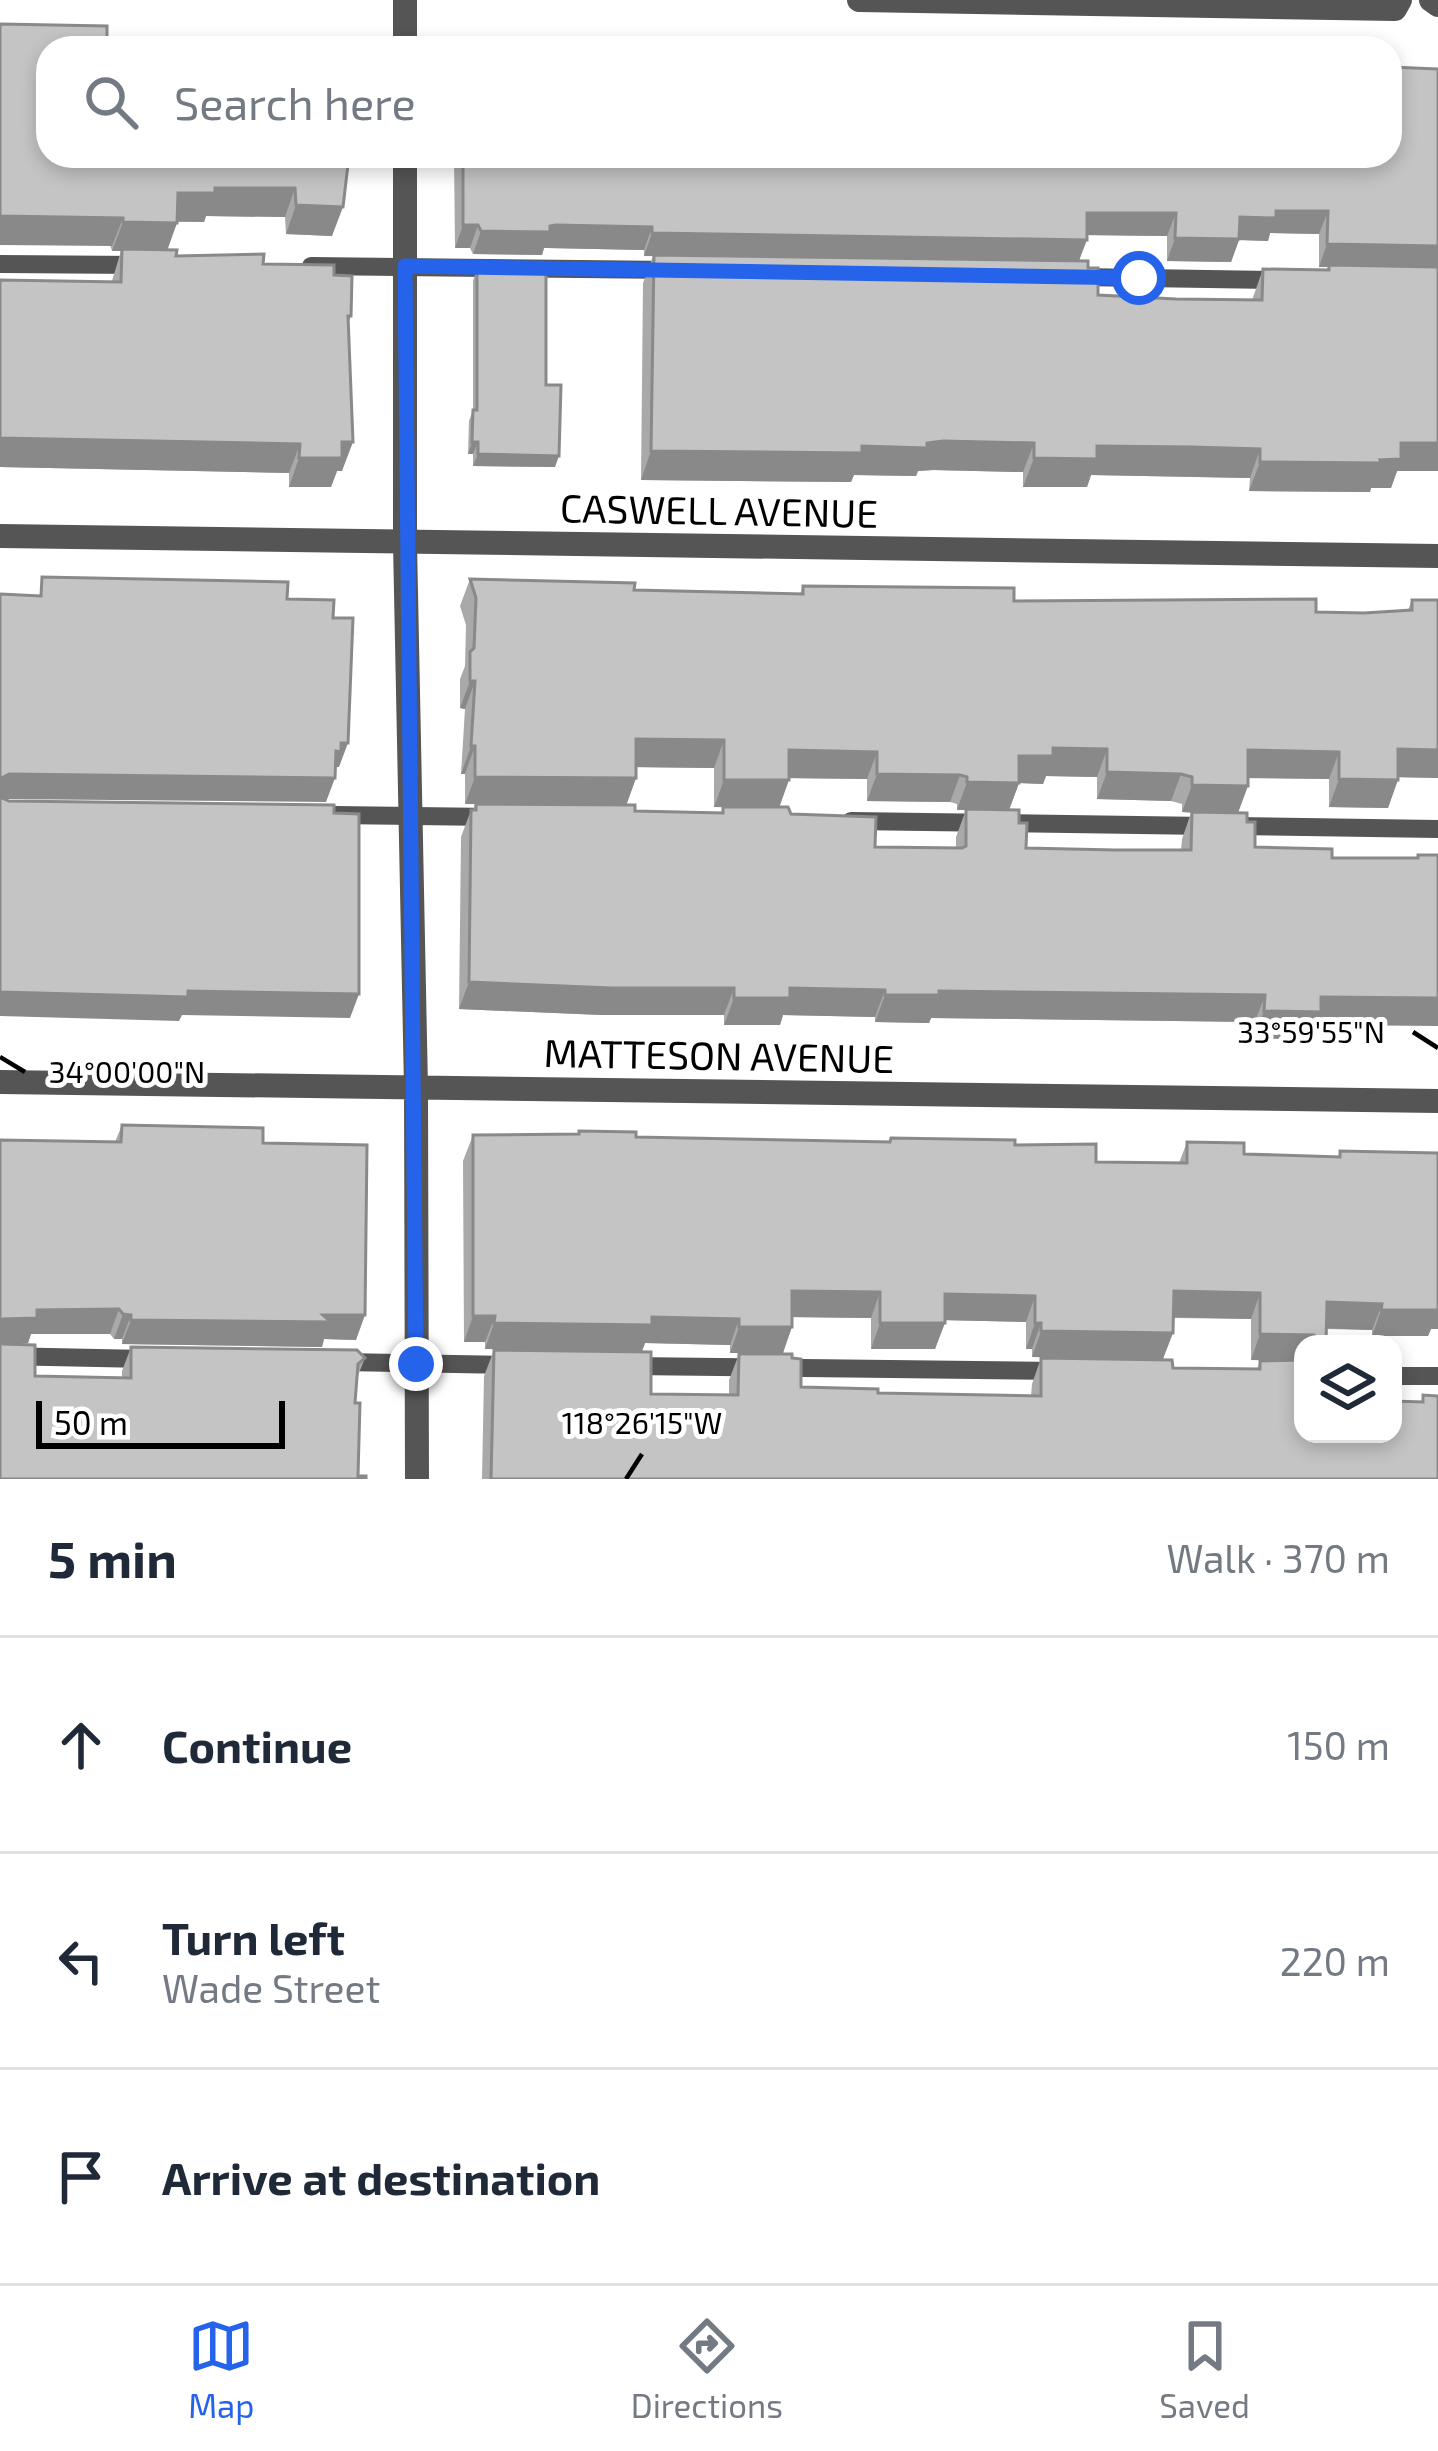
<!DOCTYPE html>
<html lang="en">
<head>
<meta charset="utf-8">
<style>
  :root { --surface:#fff; --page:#f6f6f7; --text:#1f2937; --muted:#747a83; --line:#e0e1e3; --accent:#2563eb }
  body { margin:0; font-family:"Exo 2",sans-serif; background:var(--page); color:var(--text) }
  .controls { position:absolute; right:36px; bottom:36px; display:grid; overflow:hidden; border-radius:24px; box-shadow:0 6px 18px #0003 }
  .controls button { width:108px; height:108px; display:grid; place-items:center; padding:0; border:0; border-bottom:3px solid var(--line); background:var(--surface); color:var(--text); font:60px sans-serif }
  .scale { position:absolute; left:36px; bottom:30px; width:249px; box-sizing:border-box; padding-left:12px; border:6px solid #000; border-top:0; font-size:33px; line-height:42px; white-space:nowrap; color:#000; -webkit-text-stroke:9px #fff; paint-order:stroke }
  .stop { position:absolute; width:36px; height:36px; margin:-27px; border:9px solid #2563eb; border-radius:50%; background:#fff }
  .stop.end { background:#2563eb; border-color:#fff; box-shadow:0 3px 12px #0008 }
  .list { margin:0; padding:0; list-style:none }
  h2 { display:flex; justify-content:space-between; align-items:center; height:156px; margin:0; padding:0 48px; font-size:51px }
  h2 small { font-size:39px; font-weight:400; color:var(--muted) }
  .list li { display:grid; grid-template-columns:78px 1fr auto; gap:36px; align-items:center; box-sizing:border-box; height:216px; padding:0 48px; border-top:3px solid var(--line) }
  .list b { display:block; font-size:45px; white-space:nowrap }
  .list p { margin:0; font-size:39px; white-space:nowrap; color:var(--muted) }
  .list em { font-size:39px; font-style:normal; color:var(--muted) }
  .icon { flex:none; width:66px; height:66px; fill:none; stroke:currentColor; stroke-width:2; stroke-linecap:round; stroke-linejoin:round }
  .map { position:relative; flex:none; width:1438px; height:1479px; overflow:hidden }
  .search { position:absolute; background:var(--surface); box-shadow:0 6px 18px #0003; left:36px; right:36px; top:36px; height:132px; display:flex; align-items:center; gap:30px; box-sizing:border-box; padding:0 42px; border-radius:36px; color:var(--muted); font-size:45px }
  .sheet { height:804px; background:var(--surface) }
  nav { display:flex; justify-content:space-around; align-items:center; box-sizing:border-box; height:168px; border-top:3px solid var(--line); background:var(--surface); font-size:33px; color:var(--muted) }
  nav a { display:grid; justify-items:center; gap:6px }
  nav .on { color:var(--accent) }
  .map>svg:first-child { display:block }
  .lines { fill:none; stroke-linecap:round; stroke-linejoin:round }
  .service { stroke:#555; stroke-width:18 }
  .minor { stroke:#555; stroke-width:24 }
  .tertiary { stroke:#555; stroke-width:24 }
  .wall { fill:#a9a9a9; fill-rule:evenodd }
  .shaded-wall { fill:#898989 }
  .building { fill:#c4c4c4; stroke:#898989; stroke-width:3 }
  .route { stroke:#2563eb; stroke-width:15 }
  .ticks { fill:none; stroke:#000; stroke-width:4.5 }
  .labels { text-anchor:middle; stroke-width:10; stroke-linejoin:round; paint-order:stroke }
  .street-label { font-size:39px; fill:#000; stroke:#fff }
  .ticks-label { font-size:30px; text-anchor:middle; fill:#000; stroke:#fff; stroke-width:10; stroke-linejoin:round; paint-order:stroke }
</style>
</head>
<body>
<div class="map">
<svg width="1438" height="1479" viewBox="0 0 1438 1479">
  <rect width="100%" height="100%" fill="#fff"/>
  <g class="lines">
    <path class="service" d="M 0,264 L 139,265
      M 311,266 L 673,270
      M 1079,277 L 1279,280
      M 335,815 L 493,817
      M 851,821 L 1207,826
      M 1235,826 L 1438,829
      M 0,1356 L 146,1359
      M 342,1362 L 512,1365
      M 630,1366 L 1058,1371
      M 1393,1376 L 1438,1376"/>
    <path class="minor" d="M 405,0 L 405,48
      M 859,0 L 1395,9 L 1400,0
      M 405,156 L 405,543 L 416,1088 L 417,1479
      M 0,536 L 1438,556
      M 0,1082 L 1438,1101"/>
    <path class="tertiary" d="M 1431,0 L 1438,5"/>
  </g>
  <path class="wall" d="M 48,48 L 349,156 L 332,236 L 286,234 L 285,217 L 206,216 L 204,222 L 177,222 L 167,249 L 176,256 L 263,264 L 334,275 L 351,316 L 348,324 L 342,471 L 337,471 L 331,487 L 289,487 L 289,473 L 0,467 L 0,280 L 112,281 L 121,251 L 112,251 Z
    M 1438,69 L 1438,471 L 1397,471 L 1391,488 L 1371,488 L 1370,492 L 1249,491 L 1250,478 L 1091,475 L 1087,487 L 1023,487 L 1023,472 L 933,470 L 918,471 L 916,476 L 854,475 L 851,482 L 641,480 L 643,283 L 653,256 L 644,256 L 644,250 L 547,248 L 544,248 L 542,255 L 473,254 L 470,248 L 455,248 L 454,156 L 1390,156 ZM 1270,233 L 1319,234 L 1319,267 L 1328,267 L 1327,270 L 1263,269 L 1252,300 L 1176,299 L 1098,295 L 1088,268 L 1079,261 L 1087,235 L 1167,236 L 1167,261 L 1231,262 L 1239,240 L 1268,241 Z
    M 477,269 L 546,385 L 555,467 L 473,466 L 473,454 L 468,454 L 469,421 L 473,410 L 473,281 Z
    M 470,579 L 634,590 L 800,594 L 803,586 L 1014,601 L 1316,612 L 1364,613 L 1408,610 L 1412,600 L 1438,600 L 1438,778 L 1398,777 L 1388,808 L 1329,807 L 1329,779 L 1248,778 L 1238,813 L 1247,822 L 1255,847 L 1332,858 L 1417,858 L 1438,855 L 1316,1025 L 1311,1040 L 1254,1038 L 1255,1022 L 931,1018 L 929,1023 L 875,1022 L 875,1017 L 783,1015 L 780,1025 L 724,1025 L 724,1015 L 602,1015 L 459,1009 L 461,837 L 471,810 L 473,810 L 475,804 L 465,804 L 465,774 L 461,774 L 465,709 L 460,708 L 460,679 L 465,666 L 466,625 L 460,606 ZM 636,767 L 714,768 L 714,807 L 723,807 L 721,813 L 635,811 L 626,805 L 636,778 ZM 1046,776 L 1097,777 L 1097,799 L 1171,801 L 1182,804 L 1182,812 L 1191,813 L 1182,839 L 1181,850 L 1026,848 L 1019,823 L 1009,810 L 1019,783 L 1043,784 ZM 789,778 L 867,779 L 867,801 L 950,802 L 957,804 L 957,810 L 966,810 L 956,837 L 956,848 L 875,847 L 791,814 L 779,807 Z
    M 122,1125 L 263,1143 L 356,1340 L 324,1339 L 322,1347 L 122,1344 L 122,1339 L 114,1339 L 110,1334 L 31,1334 L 28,1343 L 3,1344 L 35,1376 L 122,1377 L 122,1371 L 131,1347 L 365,1358 L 357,1378 L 355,1403 L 358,1476 L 0,1479 L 0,1140 L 115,1142 Z
    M 473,1135 L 807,1141 L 889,1142 L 891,1138 L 1015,1145 L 1096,1162 L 1179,1163 L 1187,1142 L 1244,1154 L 1338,1157 L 1340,1151 L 1438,1153 L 1438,1329 L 1431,1329 L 1428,1336 L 1372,1336 L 1372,1330 L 1326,1329 L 1326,1344 L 1303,1344 L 1303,1434 L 1421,1402 L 1423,1395 L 1438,1479 L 482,1479 L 484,1376 L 494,1350 L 651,1394 L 729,1395 L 729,1380 L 739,1354 L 792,1358 L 801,1387 L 878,1393 L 1031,1396 L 1032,1384 L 1041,1358 L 1173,1368 L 1257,1369 L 1260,1361 L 1293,1360 L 1251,1360 L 1251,1319 L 1173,1318 L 1163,1359 L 1032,1357 L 1032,1349 L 1026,1349 L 1026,1322 L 945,1320 L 935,1349 L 871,1349 L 871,1318 L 792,1317 L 783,1353 L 730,1353 L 730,1345 L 645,1343 L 642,1351 L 485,1349 L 485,1342 L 464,1342 L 463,1161 Z"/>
  <path class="shaded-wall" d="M 215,188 L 295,188 L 285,217 L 206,216 L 204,222 L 167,221 L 178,193 Z
    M 296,205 L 343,207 L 332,236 L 286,234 Z
    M 1276,211 L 1328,211 L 1319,234 L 1270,233 L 1268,241 L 1239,240 L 1231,262 L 1167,261 L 1175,238 L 1240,217 Z
    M 1087,213 L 1176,213 L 1167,236 L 1079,235 Z
    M 0,216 L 123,218 L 112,246 L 0,245 Z
    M 123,222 L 177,223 L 167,251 L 112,251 Z
    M 463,225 L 478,225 L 470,248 L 455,248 Z
    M 556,225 L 652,227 L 644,250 L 547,248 L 544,248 L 542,255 L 473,254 L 481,231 Z
    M 652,233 L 1087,240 L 1078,263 L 644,256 Z
    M 1327,244 L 1438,246 L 1438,268 L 1319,267 Z
    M 0,438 L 300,444 L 289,473 L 0,467 Z
    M 943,441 L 1034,443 L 1023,472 L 933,470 L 918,471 L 916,476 L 854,475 L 851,482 L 641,480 L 651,451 L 862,446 Z
    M 342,442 L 353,442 L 342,471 L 337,471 L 331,487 L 289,487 L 299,458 Z
    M 472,442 L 478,442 L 473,454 L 468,454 Z
    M 1401,443 L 1438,443 L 1438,471 L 1397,471 L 1391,488 L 1371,488 L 1370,492 L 1249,491 L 1260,462 L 1380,460 Z
    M 1097,446 L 1260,449 L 1250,478 L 1091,475 L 1087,487 L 1023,487 L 1034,458 Z
    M 478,454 L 559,456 L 555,467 L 473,466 Z
    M 470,681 L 475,681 L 465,709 L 460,708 Z
    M 636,739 L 724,740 L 714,768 L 626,767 Z
    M 341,743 L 348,743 L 339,767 L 336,767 L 336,751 Z
    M 471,746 L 475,746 L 465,774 L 461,774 Z
    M 1053,748 L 1107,749 L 1097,777 L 1046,776 L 1043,784 L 1019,783 L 1009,810 L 957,810 L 967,782 L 1019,756 Z
    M 1398,749 L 1438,750 L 1438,778 L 1388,777 Z
    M 789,750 L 877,752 L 867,779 L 780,778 Z
    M 1248,750 L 1339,752 L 1329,779 L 1238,778 Z
    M 1107,772 L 1181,774 L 1171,801 L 1097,799 Z
    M 9,774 L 335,778 L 326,802 L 0,799 L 0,779 Z
    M 877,774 L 960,775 L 950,802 L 867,801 Z
    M 475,777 L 636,778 L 626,806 L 465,804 Z
    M 1339,779 L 1398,780 L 1388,808 L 1329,807 Z
    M 724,780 L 789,780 L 779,808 L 714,807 Z
    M 1192,785 L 1248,786 L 1238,813 L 1182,812 Z
    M 469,982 L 734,988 L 724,1015 L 602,1015 L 459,1009 Z
    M 790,988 L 885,990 L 875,1017 L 783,1015 L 780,1025 L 724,1025 L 734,998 Z
    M 188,991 L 359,994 L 350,1018 L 182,1015 L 179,1021 L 0,1016 L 0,992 Z
    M 939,991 L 1265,995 L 1255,1022 L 931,1018 L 929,1023 L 875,1022 L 885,995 Z
    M 1321,997 L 1438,998 L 1438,1026 L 1316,1025 L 1311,1040 L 1254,1038 L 1264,1011 Z
    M 792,1291 L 880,1292 L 871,1318 L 783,1317 Z
    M 1174,1291 L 1260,1293 L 1251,1319 L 1164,1317 Z
    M 945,1294 L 1035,1296 L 1026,1322 L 936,1320 Z
    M 1327,1302 L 1382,1304 L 1372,1330 L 1317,1328 Z
    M 1438,1303 L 1438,1329 L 1431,1329 L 1428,1336 L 1372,1336 L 1381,1310 Z
    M 119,1309 L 110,1334 L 31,1334 L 28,1343 L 0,1344 L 0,1325 L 3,1319 L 37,1310 Z
    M 123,1314 L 131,1315 L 122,1339 L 114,1339 Z
    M 323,1315 L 365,1315 L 356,1340 L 324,1339 L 322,1347 L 122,1344 L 131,1320 Z
    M 473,1316 L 495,1316 L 485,1342 L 464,1342 Z
    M 652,1317 L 739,1319 L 730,1345 L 645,1343 L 642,1351 L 485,1349 L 494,1323 Z
    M 880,1323 L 945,1323 L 935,1349 L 871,1349 Z
    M 1035,1323 L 1041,1323 L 1032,1349 L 1026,1349 Z
    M 739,1327 L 792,1327 L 783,1353 L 730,1353 Z
    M 1041,1331 L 1173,1333 L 1163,1359 L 1032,1357 Z
    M 1260,1334 L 1314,1335 L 1310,1344 L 1303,1344 L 1303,1361 L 1251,1360 Z"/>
  <path class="building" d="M 0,24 L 107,26 L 107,41 L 331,48 L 48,48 L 48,156 L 349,156 L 343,207 L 296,205 L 295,188 L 215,188 L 215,193 L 178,193 L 177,223 L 123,222 L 123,218 L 0,216 Z
    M 463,39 L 598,39 L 598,48 L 463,48 Z
    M 652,39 L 875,46 L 875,42 L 931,43 L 931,48 L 646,48 L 646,40 Z
    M 1025,47 L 1088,48 L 1025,48 Z
    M 1390,67 L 1438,69 L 1438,246 L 1327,244 L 1328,211 L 1276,211 L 1276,218 L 1240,217 L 1239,239 L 1175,238 L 1176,213 L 1087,213 L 1087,240 L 652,233 L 652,227 L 556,225 L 550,226 L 550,232 L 481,231 L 478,225 L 463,225 L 463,156 L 1390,156 Z
    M 122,249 L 177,250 L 176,256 L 264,254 L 263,264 L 334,265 L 334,275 L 352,276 L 351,316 L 348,316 L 353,442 L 342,442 L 342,458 L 299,458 L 300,444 L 0,438 L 0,280 L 121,282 Z
    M 654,255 L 1088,261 L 1088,268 L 1098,268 L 1098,295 L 1176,299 L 1262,300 L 1263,269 L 1329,270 L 1329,265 L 1438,267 L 1438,443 L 1401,443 L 1401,459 L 1380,460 L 1381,463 L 1260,462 L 1260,449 L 1192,447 L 1097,446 L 1097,459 L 1034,458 L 1034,443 L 943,441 L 927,443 L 927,448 L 862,446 L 862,453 L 651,451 Z
    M 477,269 L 546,270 L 546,385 L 561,385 L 559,456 L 478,454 L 478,442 L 472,442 L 473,410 L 477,410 Z
    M 42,577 L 288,582 L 287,599 L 334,600 L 333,618 L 353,618 L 348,743 L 341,743 L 341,752 L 336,751 L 335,778 L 9,774 L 0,779 L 0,594 L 41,596 Z
    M 470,579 L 635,583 L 634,590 L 803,594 L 803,586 L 1014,588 L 1014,601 L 1316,599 L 1316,612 L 1364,613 L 1412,610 L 1412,600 L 1438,600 L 1438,750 L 1398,749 L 1398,780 L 1339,779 L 1339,752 L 1248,750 L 1248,786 L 1192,785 L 1192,777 L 1181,774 L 1107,772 L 1107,749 L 1053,748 L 1053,756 L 1019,756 L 1019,783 L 967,782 L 967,777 L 960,775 L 877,774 L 877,752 L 789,750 L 789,780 L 724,780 L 724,740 L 636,739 L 636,778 L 475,777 L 475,746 L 471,746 L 475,681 L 470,681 L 470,652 L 474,648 L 476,598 Z
    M 0,797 L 9,801 L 334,805 L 334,813 L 359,814 L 359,994 L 188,991 L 188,997 L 0,992 Z
    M 476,804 L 635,805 L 635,811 L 723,813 L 723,807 L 788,807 L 791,814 L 876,817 L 875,847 L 962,848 L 966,846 L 966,809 L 1019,810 L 1019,823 L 1027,823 L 1026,848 L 1115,850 L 1191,850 L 1192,812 L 1247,813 L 1247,822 L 1255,822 L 1255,847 L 1332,849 L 1332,858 L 1418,858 L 1418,855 L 1438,855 L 1438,998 L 1321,997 L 1321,1012 L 1264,1011 L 1265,995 L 939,991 L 939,995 L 885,995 L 885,990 L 790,988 L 790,998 L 734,998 L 734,988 L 612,988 L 469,982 L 471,810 L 476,810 Z
    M 122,1125 L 263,1128 L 263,1143 L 367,1145 L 365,1315 L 323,1315 L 331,1322 L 131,1320 L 131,1315 L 123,1314 L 119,1309 L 37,1310 L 37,1318 L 3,1319 L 0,1325 L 0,1140 L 121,1142 Z
    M 579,1131 L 636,1132 L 636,1137 L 890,1142 L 891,1138 L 1015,1140 L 1015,1145 L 1096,1144 L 1096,1162 L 1187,1163 L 1187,1142 L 1244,1143 L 1244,1154 L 1340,1157 L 1340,1151 L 1438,1153 L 1438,1310 L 1381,1310 L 1382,1304 L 1327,1302 L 1326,1344 L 1323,1344 L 1314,1335 L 1260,1334 L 1260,1293 L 1174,1291 L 1173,1333 L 1041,1331 L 1041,1323 L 1035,1323 L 1035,1296 L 945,1294 L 945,1323 L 880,1323 L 880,1292 L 792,1291 L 792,1327 L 739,1327 L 739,1319 L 652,1317 L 652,1325 L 494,1323 L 495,1316 L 473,1316 L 473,1135 L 579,1134 Z
    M 0,1339 L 3,1344 L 35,1345 L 35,1376 L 131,1378 L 131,1347 L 357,1350 L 365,1358 L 358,1364 L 355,1403 L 360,1403 L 358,1476 L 366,1476 L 366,1479 L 0,1479 Z
    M 494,1350 L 651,1352 L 651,1394 L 738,1395 L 739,1354 L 792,1354 L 792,1358 L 801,1359 L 801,1387 L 878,1389 L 878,1393 L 1041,1396 L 1041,1358 L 1172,1360 L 1173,1368 L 1260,1369 L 1260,1361 L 1303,1360 L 1303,1434 L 1393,1434 L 1393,1401 L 1423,1402 L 1423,1395 L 1438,1396 L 1438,1479 L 491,1479 Z"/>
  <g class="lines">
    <path class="route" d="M 416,1364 L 405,266 L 1139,278"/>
  </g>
  <path class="ticks" d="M 1413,1032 L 1438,1048M 0,1057 L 25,1072M 626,1479 L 642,1454"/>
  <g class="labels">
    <g class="street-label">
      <text transform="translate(719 511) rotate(1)" y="14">CASWELL AVENUE</text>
      <text transform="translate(719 1056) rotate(1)" y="14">MATTESON AVENUE</text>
    </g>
  </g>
  <g class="ticks-label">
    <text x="1311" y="1043">33°59'55"N</text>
    <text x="127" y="1083">34°00'00"N</text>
    <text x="642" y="1434">118°26'15"W</text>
  </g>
</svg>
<div class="controls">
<button><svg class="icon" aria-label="layers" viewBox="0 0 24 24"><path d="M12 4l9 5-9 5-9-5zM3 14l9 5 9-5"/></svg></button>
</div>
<div class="scale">50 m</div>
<div class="stop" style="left:1139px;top:278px"></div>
<div class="stop end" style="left:416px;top:1364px"></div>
<div class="search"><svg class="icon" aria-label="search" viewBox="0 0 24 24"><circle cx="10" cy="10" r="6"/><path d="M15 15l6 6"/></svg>Search here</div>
</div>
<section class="sheet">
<h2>5 min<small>Walk · 370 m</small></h2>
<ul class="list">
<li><svg class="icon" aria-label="ahead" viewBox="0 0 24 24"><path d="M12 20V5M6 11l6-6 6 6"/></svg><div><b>Continue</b></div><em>150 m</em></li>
<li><svg class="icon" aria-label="left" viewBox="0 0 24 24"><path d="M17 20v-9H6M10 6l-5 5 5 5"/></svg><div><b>Turn left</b><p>Wade Street</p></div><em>220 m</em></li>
<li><svg class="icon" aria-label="arrive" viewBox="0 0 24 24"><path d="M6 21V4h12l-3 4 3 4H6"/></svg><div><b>Arrive at destination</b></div></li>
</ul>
</section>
<nav>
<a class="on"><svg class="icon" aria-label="map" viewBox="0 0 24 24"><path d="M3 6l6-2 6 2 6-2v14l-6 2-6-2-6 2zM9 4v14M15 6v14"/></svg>Map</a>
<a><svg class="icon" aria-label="directions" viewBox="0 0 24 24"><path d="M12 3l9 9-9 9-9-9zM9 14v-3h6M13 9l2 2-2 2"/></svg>Directions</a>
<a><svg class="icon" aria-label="saved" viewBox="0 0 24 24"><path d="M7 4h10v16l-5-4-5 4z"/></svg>Saved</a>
</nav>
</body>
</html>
